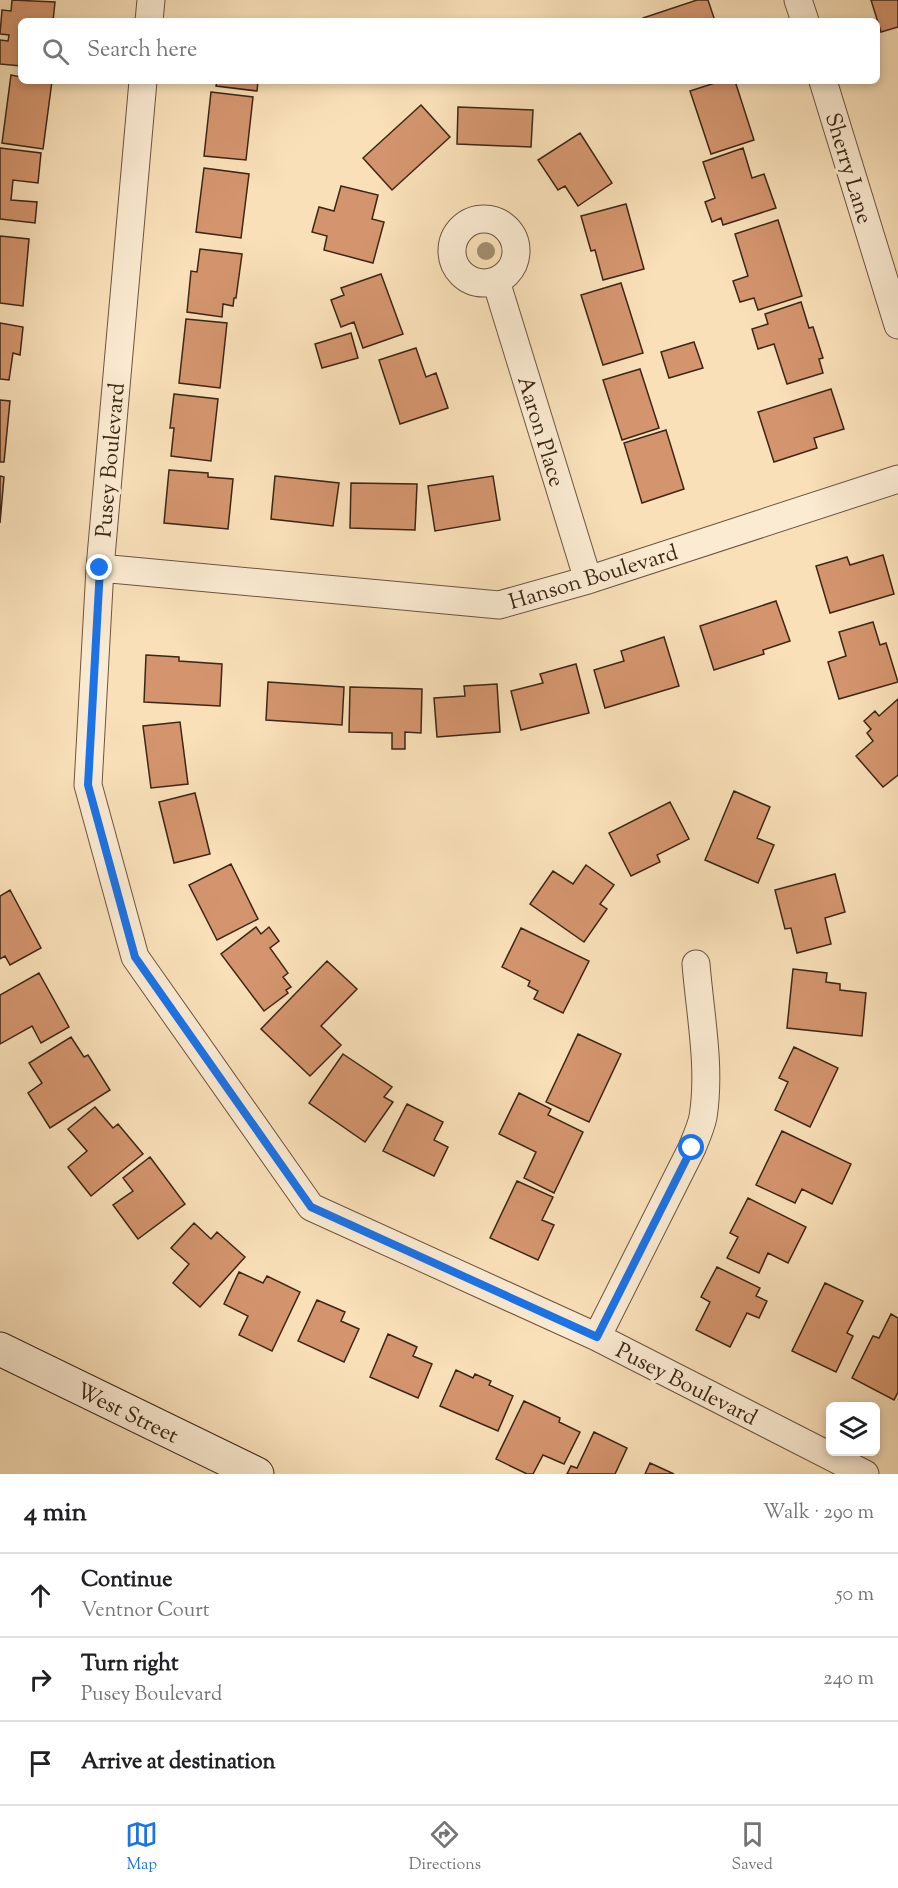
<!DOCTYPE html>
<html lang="en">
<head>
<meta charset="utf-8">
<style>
  :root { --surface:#fff; --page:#f2f2f2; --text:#202124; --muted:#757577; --line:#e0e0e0; --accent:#1a73e8 }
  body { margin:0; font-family:"Sorts Mill Goudy",serif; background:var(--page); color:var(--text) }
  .controls { position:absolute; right:18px; bottom:18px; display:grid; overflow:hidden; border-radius:9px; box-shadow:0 3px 9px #0003 }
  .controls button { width:54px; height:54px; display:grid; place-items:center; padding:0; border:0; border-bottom:2px solid var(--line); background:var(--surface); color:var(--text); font:30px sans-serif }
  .stop { position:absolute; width:18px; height:18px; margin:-14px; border:4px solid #1a73e8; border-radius:50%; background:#fff }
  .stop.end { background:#1a73e8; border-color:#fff; box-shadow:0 2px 6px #0008 }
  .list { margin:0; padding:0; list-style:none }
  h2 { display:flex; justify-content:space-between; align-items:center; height:78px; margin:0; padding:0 24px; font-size:26px }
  h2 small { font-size:20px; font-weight:400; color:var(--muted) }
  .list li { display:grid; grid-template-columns:39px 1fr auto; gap:18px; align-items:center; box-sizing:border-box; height:84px; padding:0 24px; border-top:2px solid var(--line) }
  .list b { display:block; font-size:22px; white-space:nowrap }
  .list p { margin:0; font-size:20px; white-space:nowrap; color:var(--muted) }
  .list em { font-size:20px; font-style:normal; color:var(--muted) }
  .icon { flex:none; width:33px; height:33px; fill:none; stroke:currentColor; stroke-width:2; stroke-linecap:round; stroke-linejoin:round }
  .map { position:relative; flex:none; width:898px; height:1474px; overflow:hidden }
  .search { position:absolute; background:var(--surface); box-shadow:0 3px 9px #0003; left:18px; right:18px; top:18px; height:66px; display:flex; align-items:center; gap:15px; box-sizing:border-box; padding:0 21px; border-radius:9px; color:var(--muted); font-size:22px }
  .sheet { height:330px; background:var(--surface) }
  nav { display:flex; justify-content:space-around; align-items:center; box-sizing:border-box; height:84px; border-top:2px solid var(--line); background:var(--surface); font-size:16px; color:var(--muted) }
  nav a { display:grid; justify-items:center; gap:3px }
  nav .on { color:var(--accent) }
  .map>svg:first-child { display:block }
  .building { fill:#d4956e; stroke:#3d2616; stroke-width:1.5 }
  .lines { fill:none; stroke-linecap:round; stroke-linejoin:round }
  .minor-casing { stroke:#6c543f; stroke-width:29 }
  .secondary-casing { stroke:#3d2616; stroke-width:35 }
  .minor { stroke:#fbebd2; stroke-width:27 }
  .secondary { stroke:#fbebd2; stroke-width:33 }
  .tree { fill:#a38f71 }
  .route { stroke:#1a73e8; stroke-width:8 }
  .labels { text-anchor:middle; stroke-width:6; stroke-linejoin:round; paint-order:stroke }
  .street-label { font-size:22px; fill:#3d2616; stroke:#fbebd2 }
</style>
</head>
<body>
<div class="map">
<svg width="898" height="1474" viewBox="0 0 898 1474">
  <rect width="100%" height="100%" fill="#f9e0b9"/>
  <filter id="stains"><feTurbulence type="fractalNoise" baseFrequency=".00333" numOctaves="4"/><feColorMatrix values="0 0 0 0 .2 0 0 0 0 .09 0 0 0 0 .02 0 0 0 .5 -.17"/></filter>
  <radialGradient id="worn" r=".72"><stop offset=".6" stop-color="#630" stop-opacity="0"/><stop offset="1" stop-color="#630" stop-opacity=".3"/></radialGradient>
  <path class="building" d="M 12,0 L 55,2 L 53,21 L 21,21 L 21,66 L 0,64 L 0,40 L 8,41 L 9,35 L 0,34 L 2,10 L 11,11 Z
    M 697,0 L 708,0 L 715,21 L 644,21 L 643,18 Z
    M 871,0 L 898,0 L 898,27 L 881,32 Z
    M 11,75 L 21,77 L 21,81 L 52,81 L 43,149 L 2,143 Z
    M 217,81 L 258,81 L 257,91 L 216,86 Z
    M 721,81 L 735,81 L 754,140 L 711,154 L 690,91 Z
    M 211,92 L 253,97 L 246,160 L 204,156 Z
    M 421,105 L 450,137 L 392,190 L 363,158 Z
    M 458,107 L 533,110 L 531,147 L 457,144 Z
    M 580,133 L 612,183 L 578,206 L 565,186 L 558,190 L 538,160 Z
    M 0,148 L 41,153 L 38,183 L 13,180 L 11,200 L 37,202 L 35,223 L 0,219 Z
    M 743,148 L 752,178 L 764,174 L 776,208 L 723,225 L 721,218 L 712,222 L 705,202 L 715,198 L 703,162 Z
    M 204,168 L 249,174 L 241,238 L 196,232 Z
    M 341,186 L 378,195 L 372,219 L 384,222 L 373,263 L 324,250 L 327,236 L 312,232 L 319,207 L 334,211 Z
    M 626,204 L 644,269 L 603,280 L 595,250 L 591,251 L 581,216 Z
    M 778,220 L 802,296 L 758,310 L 754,298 L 740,302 L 733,281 L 748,276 L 735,234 Z
    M 0,236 L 29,239 L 23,306 L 0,303 Z
    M 200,249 L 242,254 L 236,298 L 234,298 L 233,306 L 223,304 L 222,317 L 187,312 L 191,271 L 197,272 Z
    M 381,274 L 403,334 L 363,348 L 354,322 L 341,327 L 331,300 L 344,295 L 341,288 Z
    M 621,283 L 643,353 L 603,365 L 581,295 Z
    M 801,302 L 809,328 L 813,327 L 823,358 L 819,359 L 823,373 L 787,384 L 774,344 L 758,349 L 752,329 L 768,324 L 765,314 Z
    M 186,319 L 227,323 L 220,388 L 179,383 Z
    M 0,323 L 23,327 L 20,355 L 13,353 L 9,380 L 0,379 Z
    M 351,333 L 358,358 L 322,368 L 315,344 Z
    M 694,342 L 703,368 L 669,378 L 661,352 Z
    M 416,348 L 426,377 L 436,373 L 448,408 L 400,424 L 379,360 Z
    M 640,369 L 659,428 L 622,440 L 603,380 Z
    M 831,389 L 844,429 L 814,438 L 817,448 L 774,462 L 758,412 Z
    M 174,394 L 218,399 L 211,461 L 171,456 L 174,428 L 170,428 Z
    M 0,400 L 10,401 L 4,462 L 0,462 Z
    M 666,430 L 684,489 L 642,503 L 624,443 Z
    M 169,470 L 208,473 L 208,477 L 233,479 L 228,529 L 164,523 Z
    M 0,476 L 4,477 L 0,523 Z
    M 275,476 L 339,483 L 333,526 L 271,519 Z
    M 493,476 L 500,520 L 435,531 L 428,486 Z
    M 351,483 L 417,484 L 415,530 L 350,528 Z
    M 883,555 L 894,594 L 830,613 L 816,566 L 847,557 L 850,565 Z
    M 776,601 L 790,641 L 763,650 L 764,654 L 714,670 L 700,626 Z
    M 873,622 L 880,645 L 886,643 L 898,682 L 839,699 L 828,662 L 846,656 L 839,632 Z
    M 664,637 L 679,686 L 605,708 L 594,670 L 624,661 L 621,651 Z
    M 146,655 L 179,657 L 179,661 L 222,664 L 220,706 L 144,702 Z
    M 576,664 L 589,713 L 521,730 L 511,691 L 543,683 L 540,674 Z
    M 268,682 L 344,687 L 342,725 L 266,720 Z
    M 497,684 L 500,732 L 437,737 L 434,698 L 465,696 L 464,686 Z
    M 350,687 L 422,689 L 421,733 L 405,732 L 405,749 L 392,749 L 392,733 L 349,732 Z
    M 898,699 L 898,775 L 883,787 L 856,756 L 873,741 L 867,733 L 871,729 L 864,721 L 875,711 L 879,716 Z
    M 180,722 L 188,784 L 151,788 L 143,726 Z
    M 734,791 L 770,807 L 757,838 L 774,845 L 758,883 L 705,860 Z
    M 195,793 L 210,854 L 174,863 L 159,802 Z
    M 670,802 L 689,839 L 657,855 L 660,862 L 631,876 L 609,833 Z
    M 231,864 L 258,919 L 217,940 L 189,885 Z
    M 586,865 L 614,885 L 600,904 L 607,909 L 584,942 L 530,904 L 553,871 L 573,884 Z
    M 835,874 L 845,912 L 825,918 L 831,944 L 797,953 L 791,928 L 785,929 L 775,890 Z
    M 10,890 L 41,948 L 10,965 L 5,956 L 0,959 L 0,896 Z
    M 256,927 L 261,934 L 269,927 L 279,941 L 270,948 L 288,973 L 283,977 L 291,987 L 286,990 L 288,993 L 264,1011 L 221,954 Z
    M 521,928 L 589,961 L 563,1013 L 534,999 L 538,991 L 528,986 L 530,981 L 502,967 Z
    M 327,961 L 357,989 L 321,1026 L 341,1045 L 310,1076 L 261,1029 Z
    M 793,969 L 827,973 L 826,982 L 840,984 L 840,990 L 866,993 L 862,1036 L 787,1028 Z
    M 39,973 L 69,1027 L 41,1043 L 32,1026 L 0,1044 L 0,995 Z
    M 578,1034 L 621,1054 L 589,1122 L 546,1102 Z
    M 71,1037 L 84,1057 L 88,1055 L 110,1090 L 50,1128 L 28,1093 L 42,1083 L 29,1063 Z
    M 794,1047 L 838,1068 L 810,1127 L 775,1110 L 788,1082 L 779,1078 Z
    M 343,1054 L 392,1087 L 384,1097 L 393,1102 L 365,1142 L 309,1103 Z
    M 519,1093 L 551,1109 L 548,1115 L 583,1132 L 554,1193 L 524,1178 L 536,1152 L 499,1134 Z
    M 407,1104 L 443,1122 L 434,1140 L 448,1147 L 434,1176 L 383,1151 Z
    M 95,1107 L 113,1128 L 118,1124 L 143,1154 L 91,1196 L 68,1167 L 87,1151 L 68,1129 Z
    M 782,1131 L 851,1164 L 832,1204 L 802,1189 L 795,1203 L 756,1185 Z
    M 150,1157 L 185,1204 L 138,1239 L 113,1205 L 133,1191 L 123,1178 Z
    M 517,1181 L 553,1197 L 542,1220 L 554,1225 L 538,1260 L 490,1238 Z
    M 748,1198 L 806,1227 L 788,1263 L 768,1253 L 759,1273 L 727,1258 L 738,1237 L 730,1233 Z
    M 194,1223 L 211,1239 L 217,1232 L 245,1257 L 200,1307 L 173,1283 L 189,1264 L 171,1248 Z
    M 717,1267 L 760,1288 L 756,1296 L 767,1301 L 759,1318 L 747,1313 L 730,1347 L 696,1330 L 710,1302 L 701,1297 Z
    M 239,1272 L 263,1283 L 267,1276 L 300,1292 L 272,1351 L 239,1335 L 248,1316 L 224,1304 Z
    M 825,1283 L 863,1301 L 847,1333 L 853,1336 L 836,1372 L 792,1351 Z
    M 317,1300 L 345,1312 L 341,1321 L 359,1329 L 344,1362 L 298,1341 Z
    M 891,1314 L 898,1318 L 898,1392 L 894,1400 L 852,1378 L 873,1336 L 879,1338 Z
    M 388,1334 L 417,1347 L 413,1356 L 432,1364 L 418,1398 L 370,1377 Z
    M 456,1370 L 473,1378 L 475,1374 L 491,1381 L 489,1385 L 513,1396 L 498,1431 L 440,1406 Z
    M 524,1401 L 560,1418 L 559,1422 L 580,1432 L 564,1464 L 543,1455 L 533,1474 L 527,1474 L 496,1459 Z
    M 594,1432 L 627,1448 L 615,1474 L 567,1474 L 571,1466 L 577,1468 Z
    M 650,1463 L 674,1474 L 645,1474 Z"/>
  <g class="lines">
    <defs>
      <path id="minor" d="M 798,0 L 805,21
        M 149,21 L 151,0
        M 143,81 L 100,568 L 88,785 L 135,957 L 311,1207 L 597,1337 L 865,1474
        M 823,81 L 898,325
        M452 251a32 32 0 1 1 64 0a32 32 0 1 1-64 0Z
        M 496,281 L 588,580
        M 100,568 L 499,605 L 588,580 L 898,479
        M 597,1337 L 692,1148 C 696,1138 701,1127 703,1117 C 711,1067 700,1014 696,964"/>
      <path id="secondary" d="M 0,1349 L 257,1474"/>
    </defs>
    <use href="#minor" class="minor-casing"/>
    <use href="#secondary" class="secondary-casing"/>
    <use href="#minor" class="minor"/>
    <use href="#secondary" class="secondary"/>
  </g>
  <circle class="tree" cx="486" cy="251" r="9"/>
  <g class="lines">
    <path class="route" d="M 100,568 L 88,785 L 135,957 L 311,1207 L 597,1337 L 692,1148"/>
  </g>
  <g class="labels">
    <g class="street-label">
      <text transform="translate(850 168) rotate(73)" y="8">Sherry Lane</text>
      <text transform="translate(542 431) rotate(73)" y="8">Aaron Place</text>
      <text transform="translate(109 460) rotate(-85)" y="8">Pusey Boulevard</text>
      <text transform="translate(593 576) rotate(-17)" y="8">Hanson Boulevard</text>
      <text transform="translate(687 1383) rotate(27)" y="8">Pusey Boulevard</text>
      <text transform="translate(128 1412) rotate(26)" y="8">West Street</text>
    </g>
  </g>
  <rect width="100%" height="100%" filter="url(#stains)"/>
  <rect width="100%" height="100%" fill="url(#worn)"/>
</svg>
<div class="controls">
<button><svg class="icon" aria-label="layers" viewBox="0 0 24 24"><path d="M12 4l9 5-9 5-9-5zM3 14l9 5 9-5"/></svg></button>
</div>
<div class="stop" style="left:692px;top:1148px"></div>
<div class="stop end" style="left:100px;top:568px"></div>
<div class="search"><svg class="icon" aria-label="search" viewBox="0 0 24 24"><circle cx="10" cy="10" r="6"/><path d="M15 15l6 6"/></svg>Search here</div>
</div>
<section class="sheet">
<h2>4 min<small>Walk · 290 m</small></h2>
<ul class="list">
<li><svg class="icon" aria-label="ahead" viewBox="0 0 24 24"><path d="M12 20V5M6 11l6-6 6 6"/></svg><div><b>Continue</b><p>Ventnor Court</p></div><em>50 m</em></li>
<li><svg class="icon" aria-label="right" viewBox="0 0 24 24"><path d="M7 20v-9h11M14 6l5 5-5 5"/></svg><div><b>Turn right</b><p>Pusey Boulevard</p></div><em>240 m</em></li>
<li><svg class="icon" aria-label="arrive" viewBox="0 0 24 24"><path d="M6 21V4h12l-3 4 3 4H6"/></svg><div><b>Arrive at destination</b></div></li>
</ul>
</section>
<nav>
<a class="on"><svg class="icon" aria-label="map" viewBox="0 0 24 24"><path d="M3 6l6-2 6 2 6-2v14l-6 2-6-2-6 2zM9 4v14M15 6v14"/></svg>Map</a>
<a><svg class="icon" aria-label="directions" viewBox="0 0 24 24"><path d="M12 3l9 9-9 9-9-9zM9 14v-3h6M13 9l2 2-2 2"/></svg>Directions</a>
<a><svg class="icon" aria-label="saved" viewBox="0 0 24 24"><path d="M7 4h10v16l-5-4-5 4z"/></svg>Saved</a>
</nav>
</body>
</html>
